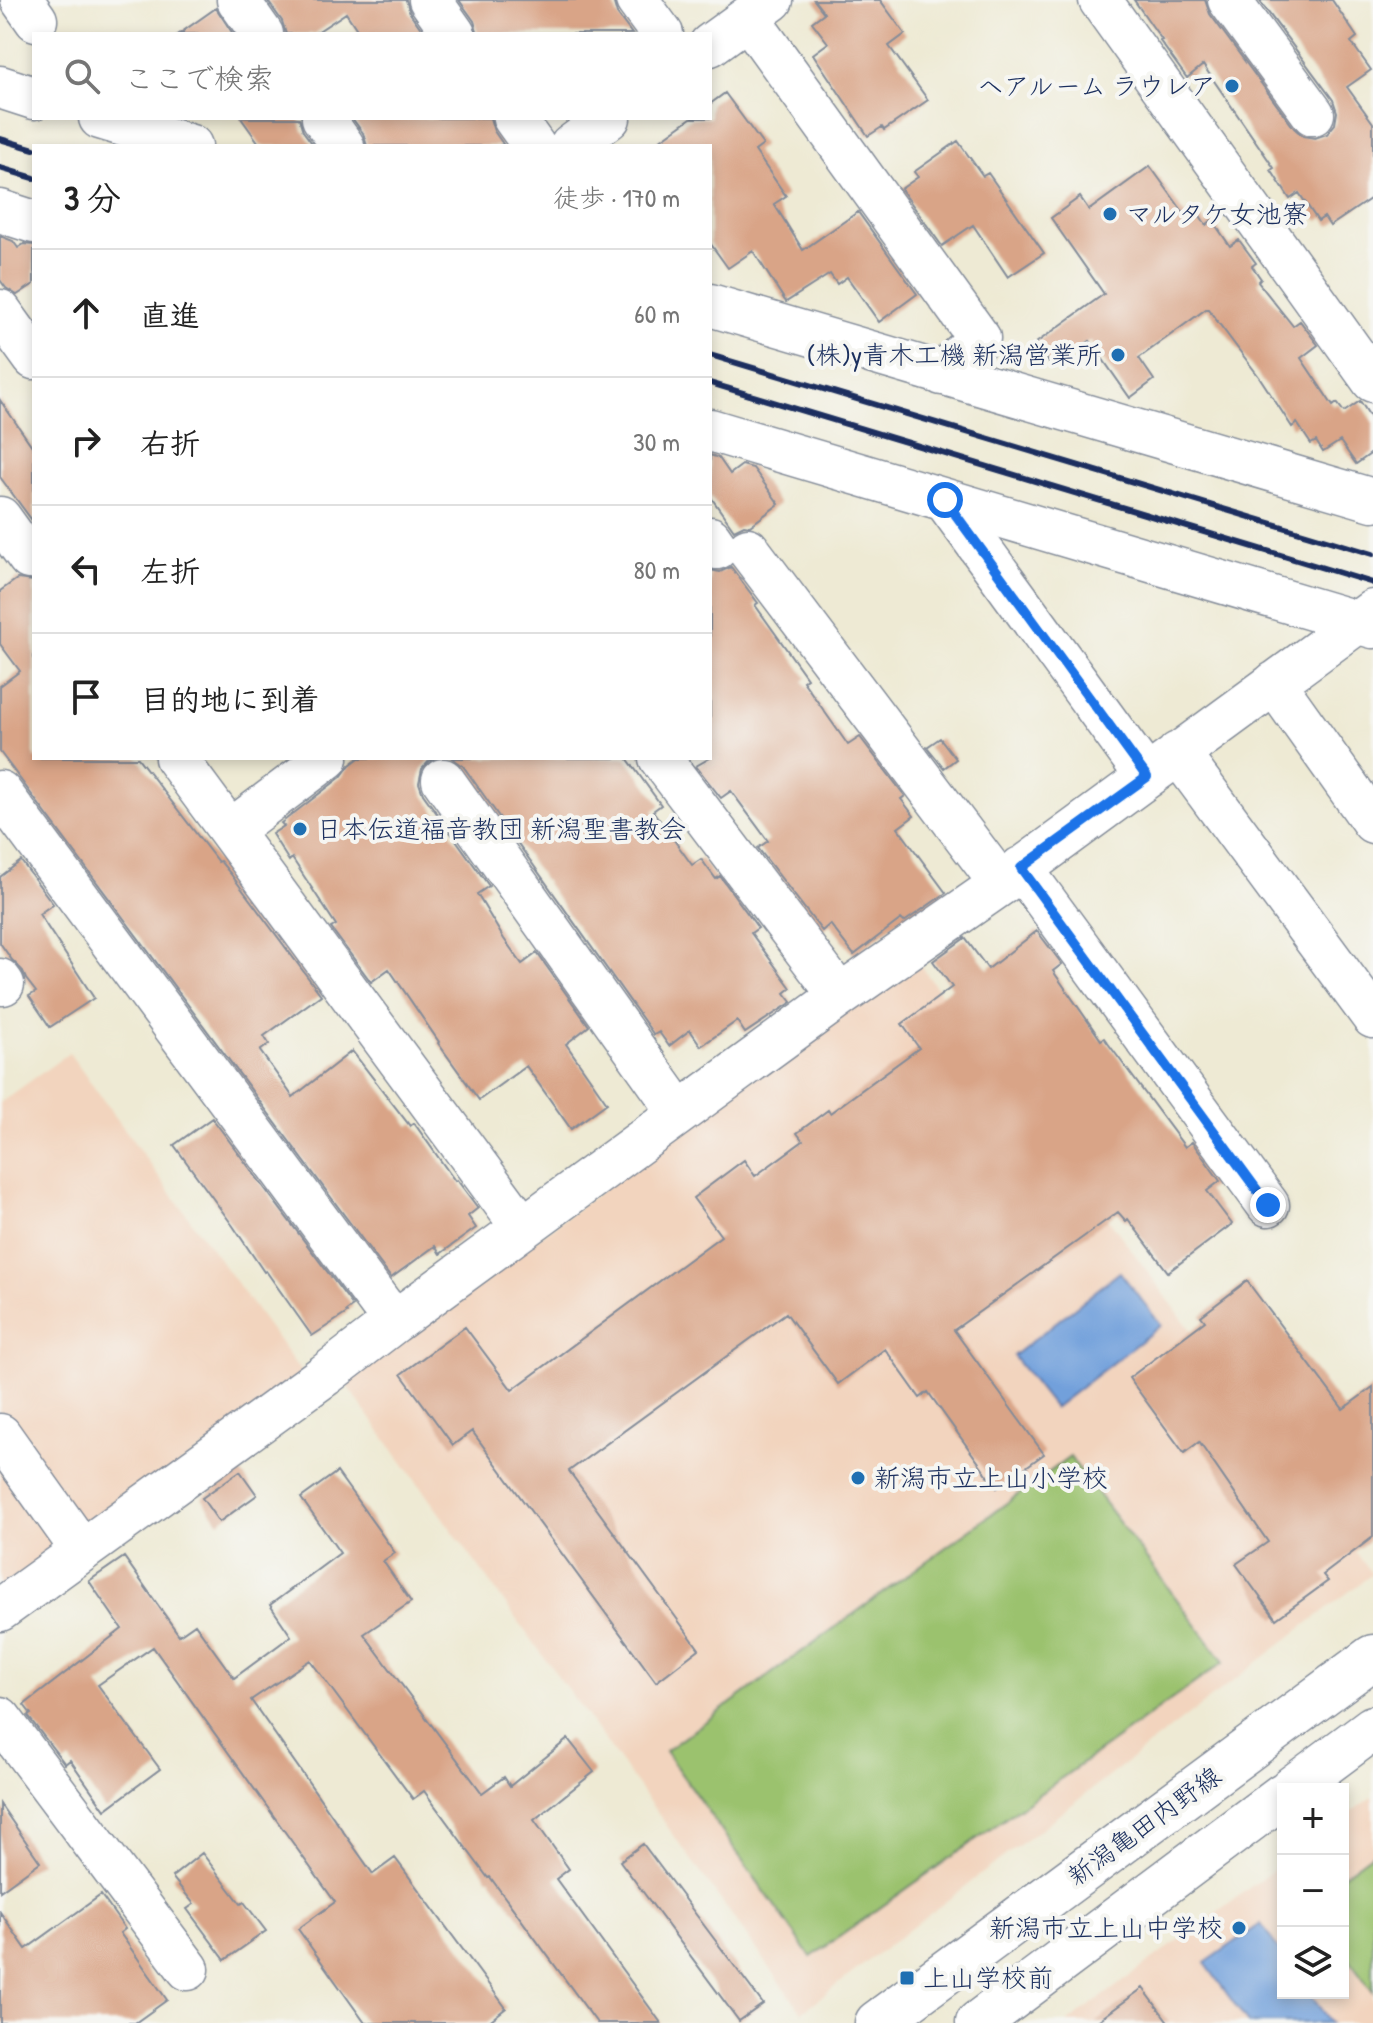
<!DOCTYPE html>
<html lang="ja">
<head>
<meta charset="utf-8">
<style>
  :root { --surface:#fff; --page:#f6f6f6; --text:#222; --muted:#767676; --line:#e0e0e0 }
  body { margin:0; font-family:"Patrick Hand","Klee One",sans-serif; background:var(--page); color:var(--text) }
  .controls { position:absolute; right:24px; bottom:24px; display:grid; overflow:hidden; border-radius:0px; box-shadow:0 4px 12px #0003 }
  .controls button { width:72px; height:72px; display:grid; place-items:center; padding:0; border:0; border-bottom:2px solid var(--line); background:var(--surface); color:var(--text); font:40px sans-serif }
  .stop { position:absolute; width:24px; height:24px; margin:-18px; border:6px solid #1a73e8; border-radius:50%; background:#fff }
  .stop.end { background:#1a73e8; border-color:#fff; box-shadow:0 2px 8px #0008 }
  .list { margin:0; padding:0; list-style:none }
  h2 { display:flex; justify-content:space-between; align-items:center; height:104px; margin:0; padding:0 32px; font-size:34px }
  h2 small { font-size:26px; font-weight:400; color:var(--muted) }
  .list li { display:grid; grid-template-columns:52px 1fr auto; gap:24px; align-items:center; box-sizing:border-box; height:128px; padding:0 32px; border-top:2px solid var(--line) }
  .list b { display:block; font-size:30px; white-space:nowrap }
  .list em { font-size:26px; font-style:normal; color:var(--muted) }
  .icon { flex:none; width:44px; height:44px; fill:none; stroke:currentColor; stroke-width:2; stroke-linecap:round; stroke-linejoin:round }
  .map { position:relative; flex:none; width:1373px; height:2023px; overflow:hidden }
  .search { position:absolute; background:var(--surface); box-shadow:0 4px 12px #0003; left:32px; top:32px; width:680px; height:88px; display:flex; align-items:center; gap:20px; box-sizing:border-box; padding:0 28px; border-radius:0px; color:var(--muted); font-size:30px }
  .panel { position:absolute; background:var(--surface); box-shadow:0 4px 12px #0003; left:32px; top:144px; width:680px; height:616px; border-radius:0px }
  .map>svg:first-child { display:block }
  .built { fill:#f2d4be }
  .green { fill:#9bc26e; stroke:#5b7866; stroke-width:2 }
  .water { fill:#72a0db; stroke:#46689c; stroke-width:2 }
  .building { fill:#d9a487 }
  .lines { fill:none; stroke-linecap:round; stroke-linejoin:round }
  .street-casing { stroke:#848c99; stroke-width:45 }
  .primary-casing { stroke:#848c99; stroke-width:47 }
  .street { stroke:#fff; stroke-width:42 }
  .primary { stroke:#fff; stroke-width:44 }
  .rail { stroke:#1b2f5e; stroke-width:6 }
  .route { stroke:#1a73e8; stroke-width:10 }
  .poi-dot { fill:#1f6fb2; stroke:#f6f6f2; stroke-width:3 }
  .labels { text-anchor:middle; stroke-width:8; stroke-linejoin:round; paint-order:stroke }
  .poi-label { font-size:26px; fill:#1b2f5e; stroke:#f6f6f2; text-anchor:start }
  .street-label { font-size:26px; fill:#1b2f5e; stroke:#f6f6f2 }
</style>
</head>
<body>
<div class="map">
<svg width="1373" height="2023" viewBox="0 0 1373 2023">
  <rect width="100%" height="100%" fill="#f6f6f2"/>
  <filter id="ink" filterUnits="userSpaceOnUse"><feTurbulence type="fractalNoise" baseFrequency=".0125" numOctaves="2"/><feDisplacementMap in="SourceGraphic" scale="16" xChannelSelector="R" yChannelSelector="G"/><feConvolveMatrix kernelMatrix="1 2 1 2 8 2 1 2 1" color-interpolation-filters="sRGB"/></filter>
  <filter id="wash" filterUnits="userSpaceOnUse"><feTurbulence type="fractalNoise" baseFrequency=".006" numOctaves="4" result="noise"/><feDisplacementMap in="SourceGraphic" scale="32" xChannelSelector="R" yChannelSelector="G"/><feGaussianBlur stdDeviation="1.8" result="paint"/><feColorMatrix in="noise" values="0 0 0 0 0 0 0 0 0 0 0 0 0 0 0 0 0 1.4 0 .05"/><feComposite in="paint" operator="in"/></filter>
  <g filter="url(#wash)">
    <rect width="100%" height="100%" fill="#eeead4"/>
    <path class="built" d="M 914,957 L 1372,1574 L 802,2012 L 345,1383 Z
      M 69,1053 L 304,1376 L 0,1594 L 0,1103 Z
      M 1373,1796 L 1373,2023 L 1067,2023 L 1283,1863 L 1283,1993 L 1343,1993 L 1343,1818 Z"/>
    <path class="green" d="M 1070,1457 L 1224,1662 L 811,1957 L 665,1751 Z
      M 1373,1853 L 1373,1992 L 1343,1951 L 1343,1875 Z"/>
    <path class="water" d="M 1120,1272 L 1161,1325 L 1054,1408 L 1013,1356 Z
      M 1261,1924 L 1283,1956 L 1283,1993 L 1309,1993 L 1331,2023 L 1248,2023 L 1205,1963 Z"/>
    <g id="blocks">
      <path class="building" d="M 267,0 L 406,0 L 410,13 L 422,30 L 416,34 L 360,34 L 346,13 L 314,34 L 286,34 L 282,21 Z
        M 459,0 L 613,0 L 617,14 L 632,34 L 478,34 L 474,21 Z
        M 814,0 L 880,0 L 905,34 L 889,46 L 928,100 L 884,130 L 882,127 L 868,136 L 813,54 L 828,43 L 812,22 L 824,13 Z
        M 1134,0 L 1205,0 L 1210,14 L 1294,128 L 1303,136 L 1315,138 L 1327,134 L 1335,124 L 1337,112 L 1333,100 L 1259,0 L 1332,0 L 1357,37 L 1351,42 L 1371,70 L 1347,87 L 1373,123 L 1373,197 L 1330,226 L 1324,217 L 1318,221 L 1299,193 L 1290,199 L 1271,170 L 1274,168 L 1203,65 L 1187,78 L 1160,41 L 1162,40 Z
        M 216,8 L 233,34 L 179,34 Z
        M 725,93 L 763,145 L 755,151 L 786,196 L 774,204 L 803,250 L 858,212 L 917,294 L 879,322 L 847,277 L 837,284 L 830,274 L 786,302 L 753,251 L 728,268 L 710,243 L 710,146 L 652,146 L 691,118 L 710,118 L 710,104 Z
        M 241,118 L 299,118 L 303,131 L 314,146 L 261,146 Z
        M 352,118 L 490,118 L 494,131 L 503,144 L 499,146 L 367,146 L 363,133 Z
        M 958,141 L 983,176 L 988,173 L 1044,253 L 1008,277 L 973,225 L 942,246 L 901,189 L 918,177 L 914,172 Z
        M 1150,166 L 1189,220 L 1199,214 L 1206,225 L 1212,220 L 1230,246 L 1239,240 L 1256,263 L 1252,266 L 1261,279 L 1258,282 L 1293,326 L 1300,321 L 1318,345 L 1301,358 L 1333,406 L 1337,403 L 1344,412 L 1360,401 L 1373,421 L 1373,452 L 1356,464 L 1340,441 L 1323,452 L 1316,441 L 1311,444 L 1297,423 L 1292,427 L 1260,378 L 1208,309 L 1206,309 L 1139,358 L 1154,380 L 1130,398 L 1090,341 L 1052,367 L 1036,343 L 1104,294 L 1051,218 L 1080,197 L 1089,210 Z
        M 0,236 L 13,241 L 18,248 L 24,244 L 34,245 L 34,284 L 17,295 L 6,288 L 0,280 Z
        M 0,400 L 34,449 L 34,523 L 0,477 Z
        M 710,455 L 719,458 L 730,474 L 742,465 L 753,468 L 779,504 L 750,526 L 744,525 L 734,530 L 710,496 Z
        M 731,567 L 758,603 L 755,605 L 807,678 L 803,681 L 848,745 L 860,737 L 905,796 L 901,799 L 914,816 L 898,828 L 946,893 L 904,922 L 901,919 L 854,955 L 830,924 L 822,931 L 758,848 L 768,841 L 731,791 L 721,798 L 696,766 L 710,758 L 710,570 L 720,572 Z
        M 17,579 L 34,581 L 34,758 L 138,758 L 218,862 L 220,861 L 230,873 L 321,995 L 264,1036 L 269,1044 L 260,1051 L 293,1097 L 352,1051 L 410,1126 L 414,1123 L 455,1181 L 457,1180 L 478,1208 L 468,1216 L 476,1228 L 440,1254 L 435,1246 L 391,1278 L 0,752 L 0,686 L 20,671 L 0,644 L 0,591 Z
        M 940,738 L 956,759 L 944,768 L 927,747 Z
        M 359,758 L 435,758 L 429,761 L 422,769 L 419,783 L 423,794 L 489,886 L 477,894 L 504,939 L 522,964 L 537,953 L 589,1026 L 566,1044 L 607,1103 L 571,1129 L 526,1066 L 479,1100 L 438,1043 L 439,1042 L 389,969 L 371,982 L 331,928 L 336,925 L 292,858 L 289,861 L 272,834 L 284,826 L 281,823 L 341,777 L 350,765 Z
        M 452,758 L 627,758 L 661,805 L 653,811 L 692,865 L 701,859 L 716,879 L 720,876 L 758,928 L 751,933 L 791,988 L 785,993 L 792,1002 L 745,1033 L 737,1021 L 701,1046 L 690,1030 L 669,1046 L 659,1032 L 654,1035 L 463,766 Z
        M 21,861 L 53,904 L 39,914 L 94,998 L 50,1027 L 29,996 L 36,992 L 26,979 L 22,970 L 12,960 L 0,943 L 0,877 Z
        M 1037,931 L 1062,964 L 1053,971 L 1101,1040 L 1104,1038 L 1185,1147 L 1192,1142 L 1220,1181 L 1207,1191 L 1232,1224 L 1168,1272 L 1128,1219 L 1126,1221 L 1118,1212 L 954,1330 L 1044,1454 L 997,1488 L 928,1392 L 920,1398 L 885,1349 L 838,1384 L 786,1313 L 569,1471 L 699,1649 L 656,1682 L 472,1431 L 453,1445 L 401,1374 L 465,1327 L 512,1390 L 721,1236 L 693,1198 L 744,1160 L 755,1176 L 803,1141 L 797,1133 L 828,1110 L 830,1113 L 919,1048 L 902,1024 L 952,987 L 933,961 L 965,938 L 988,969 Z
        M 212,1118 L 353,1306 L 346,1311 L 347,1313 L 312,1336 L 266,1271 L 264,1272 L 233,1226 L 174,1145 Z
        M 1247,1281 L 1343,1409 L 1373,1387 L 1373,1537 L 1323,1575 L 1328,1581 L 1276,1619 L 1236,1564 L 1268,1542 L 1199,1442 L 1184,1453 L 1129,1378 L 1205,1321 L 1201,1316 Z
        M 240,1471 L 257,1495 L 219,1522 L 202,1498 Z
        M 337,1472 L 395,1553 L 383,1561 L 411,1602 L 364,1634 L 482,1793 L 504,1777 L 510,1786 L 568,1739 L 594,1772 L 534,1820 L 569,1869 L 556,1879 L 661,2023 L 597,2023 L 490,1877 L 488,1878 L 424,1791 L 413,1799 L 310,1660 L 251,1700 L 373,1874 L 395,1858 L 506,2008 L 487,2023 L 365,2023 L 298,1929 L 335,1902 L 153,1647 L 98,1685 L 160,1769 L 105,1810 L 70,1760 L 65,1764 L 28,1716 L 31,1714 L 24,1705 L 122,1629 L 89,1581 L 124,1557 L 179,1635 L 195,1624 L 234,1678 L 291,1636 L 270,1605 L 340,1553 L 301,1498 Z
        M 0,1804 L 40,1862 L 0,1891 Z
        M 643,1844 L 763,2004 L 739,2021 L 620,1861 Z
        M 202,1853 L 241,1904 L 244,1902 L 266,1931 L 225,1960 L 187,1909 L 194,1904 L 172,1877 Z
        M 101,1895 L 125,1929 L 120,1933 L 167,2000 L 135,2023 L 0,2023 L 0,1912 L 26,1949 Z
        M 1143,1988 L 1169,2023 L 1095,2023 Z"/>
    </g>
  </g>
  <g filter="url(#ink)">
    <use href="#blocks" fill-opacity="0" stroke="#848c99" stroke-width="2"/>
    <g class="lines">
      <defs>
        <path id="street" d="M 22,0 L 36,20
          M 238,0 L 262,34
          M 430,0 L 454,34
          M 637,0 L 662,34
          M 1100,0 L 1373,381
          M 1229,0 L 1313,114
          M 748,18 L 979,338 L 942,374
          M 710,45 L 772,0
          M 0,87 L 34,98
          M 100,118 L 191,146
          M 323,118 L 343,146
          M 514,118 L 534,146
          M 571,146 L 609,118
          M 0,211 L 34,222
          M 710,305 L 1373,500
          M 0,311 L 34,358
          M 710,430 L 1373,627
          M 945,500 L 1147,777
          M 0,518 L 29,558
          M 710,538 L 717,548
          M 748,549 L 1001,884
          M 1274,683 L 1373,822
          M 1178,753 L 1373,1017
          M 176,758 L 523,1228
          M 660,758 L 840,996
          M 443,780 L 680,1113
          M 0,792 L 394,1322
          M 230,831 L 327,758
          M 1021,868 L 1268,1205
          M 0,980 L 3,984
          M 0,1435 L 82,1550
          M 0,1610 L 325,1375 L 394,1322 L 840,996 L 1001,884 L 1373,611
          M 0,1718 L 188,1969"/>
        <path id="primary" d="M 1291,1789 L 1373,1728
          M 877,2023 L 1373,1657
          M 978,2023 L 1283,1795"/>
      </defs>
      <use href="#street" class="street-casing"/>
      <use href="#primary" class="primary-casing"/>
      <use href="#street" class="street"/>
      <use href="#primary" class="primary"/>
      <path class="rail" d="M 0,139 L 34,149
        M 0,168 L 34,178
        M 710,355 L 1373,554
        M 710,383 L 1373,583"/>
    </g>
  </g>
  <g class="lines" filter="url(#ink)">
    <path class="route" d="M 945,500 L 1147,777 L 1021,868 L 1268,1205"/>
  </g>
  <g class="poi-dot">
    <circle cx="1232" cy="86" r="8"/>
    <circle cx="1110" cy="214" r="8"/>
    <circle cx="1118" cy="355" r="8"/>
    <circle cx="300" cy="829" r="8"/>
    <circle cx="858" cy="1478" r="8"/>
    <circle cx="1239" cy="1928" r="8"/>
    <rect x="899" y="1970" width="16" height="16" rx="4"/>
  </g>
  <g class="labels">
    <g class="poi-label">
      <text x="1216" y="95" text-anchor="end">ヘアルーム ラウレア</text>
      <text x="1126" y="223">マルタケ女池寮</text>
      <text x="1102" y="364" text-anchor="end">(株)y青木工機 新潟営業所</text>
      <text x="316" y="838">日本伝道福音教団 新潟聖書教会</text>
      <text x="874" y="1487">新潟市立上山小学校</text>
      <text x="1223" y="1937" text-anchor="end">新潟市立上山中学校</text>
      <text x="923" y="1987">上山学校前</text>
    </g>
    <g class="street-label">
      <text transform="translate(1144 1826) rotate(-36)" y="9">新潟亀田内野線</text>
    </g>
  </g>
</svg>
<div class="controls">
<button>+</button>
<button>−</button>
<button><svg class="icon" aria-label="layers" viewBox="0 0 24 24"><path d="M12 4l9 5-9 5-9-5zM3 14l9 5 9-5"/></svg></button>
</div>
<div class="stop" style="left:945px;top:500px"></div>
<div class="stop end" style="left:1268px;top:1205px"></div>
<div class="search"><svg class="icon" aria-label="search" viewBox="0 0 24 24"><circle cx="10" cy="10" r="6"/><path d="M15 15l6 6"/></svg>ここで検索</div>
<section class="panel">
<h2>3 分<small>徒歩 · 170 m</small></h2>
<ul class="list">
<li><svg class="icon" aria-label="ahead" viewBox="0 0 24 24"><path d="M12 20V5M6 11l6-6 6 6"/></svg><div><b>直進</b></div><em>60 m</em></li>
<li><svg class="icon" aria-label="right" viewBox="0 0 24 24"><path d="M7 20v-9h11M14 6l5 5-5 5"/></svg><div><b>右折</b></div><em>30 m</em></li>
<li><svg class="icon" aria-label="left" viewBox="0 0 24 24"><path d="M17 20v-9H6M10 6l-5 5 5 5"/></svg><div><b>左折</b></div><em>80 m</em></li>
<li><svg class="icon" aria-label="arrive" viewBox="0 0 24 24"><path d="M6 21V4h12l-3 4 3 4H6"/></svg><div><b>目的地に到着</b></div></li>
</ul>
</section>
</div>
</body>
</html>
